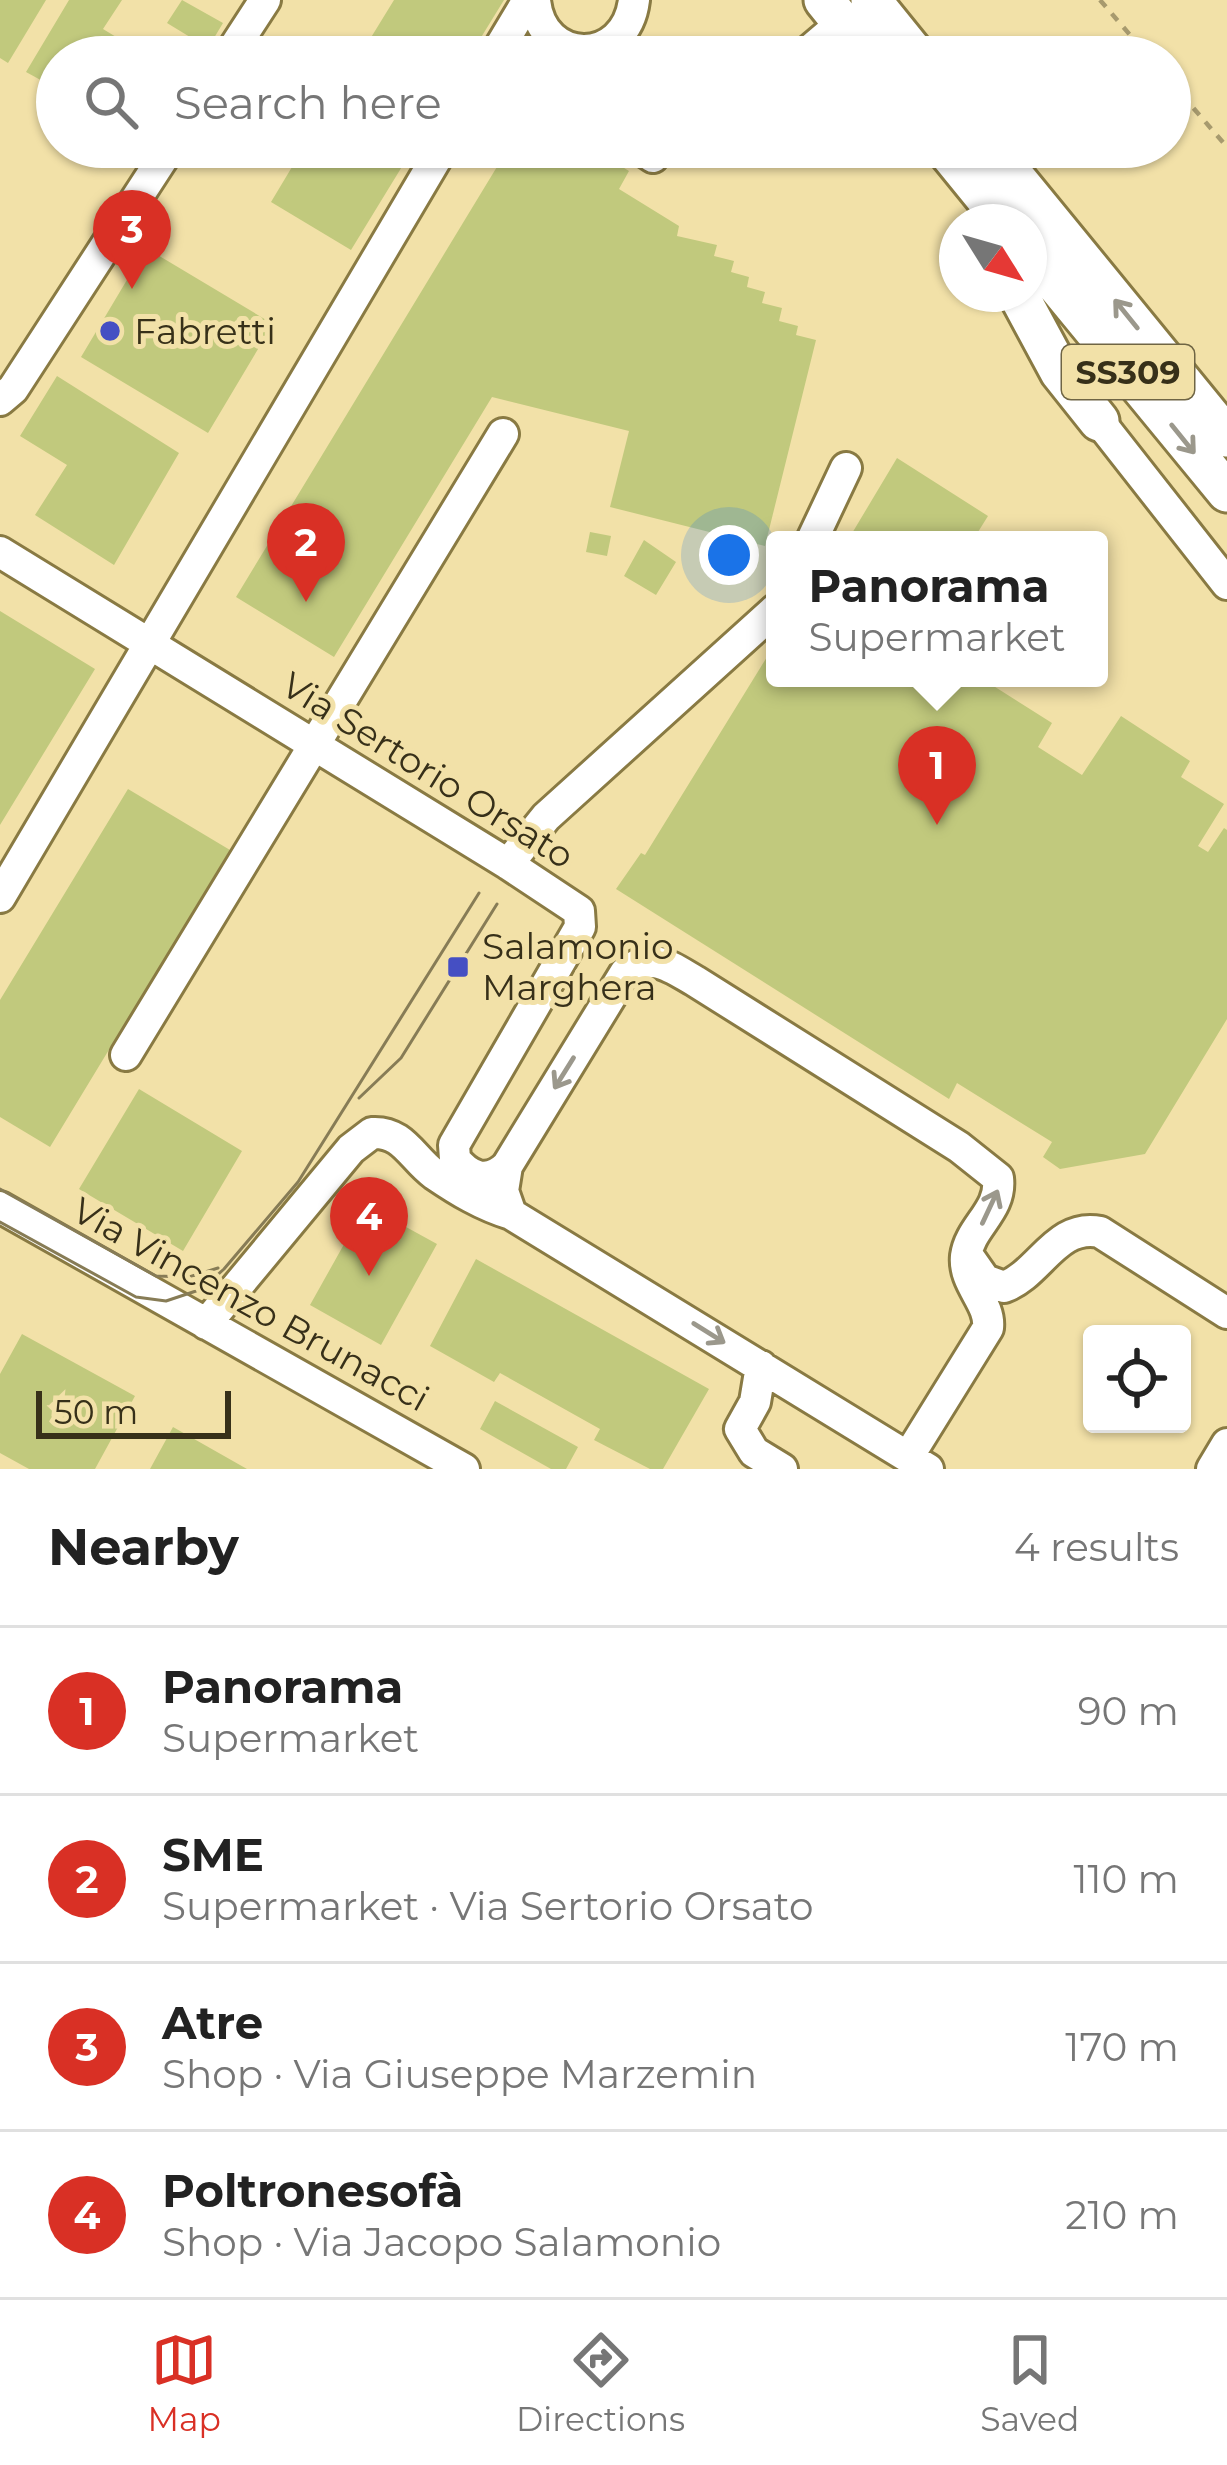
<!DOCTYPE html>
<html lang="en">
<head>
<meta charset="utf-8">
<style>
  :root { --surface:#fff; --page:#f6f6f6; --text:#222; --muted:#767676; --line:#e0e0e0; --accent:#d93025 }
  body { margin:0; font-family:Montserrat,sans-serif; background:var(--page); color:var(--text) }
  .controls { position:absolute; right:36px; bottom:36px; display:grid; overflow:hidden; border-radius:12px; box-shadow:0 3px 9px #0004 }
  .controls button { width:108px; height:108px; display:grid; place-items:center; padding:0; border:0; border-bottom:3px solid var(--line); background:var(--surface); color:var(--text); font:60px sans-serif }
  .compass { position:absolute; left:939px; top:204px; width:108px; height:108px; border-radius:50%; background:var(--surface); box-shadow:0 3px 9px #0004; rotate:127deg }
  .scale { position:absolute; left:36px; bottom:30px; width:195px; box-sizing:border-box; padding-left:12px; border:6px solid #373019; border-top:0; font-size:33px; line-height:42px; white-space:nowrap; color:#373019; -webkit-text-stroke:9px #f2e1a8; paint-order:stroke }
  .you { position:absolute; left:729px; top:555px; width:42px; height:42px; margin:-30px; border:9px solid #fff; border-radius:50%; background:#1a73e8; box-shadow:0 0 0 18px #1a73e833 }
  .badge { display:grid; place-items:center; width:78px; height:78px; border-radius:50%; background:var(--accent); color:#fff; font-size:39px; font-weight:700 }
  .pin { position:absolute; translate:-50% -99px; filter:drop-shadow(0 3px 6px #0008) }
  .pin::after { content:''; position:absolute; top:63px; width:42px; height:36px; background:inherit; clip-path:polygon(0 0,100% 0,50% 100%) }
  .popup { position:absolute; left:766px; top:531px; width:342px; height:156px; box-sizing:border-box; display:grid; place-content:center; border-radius:12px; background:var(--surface); filter:drop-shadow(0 3px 9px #0005); font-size:39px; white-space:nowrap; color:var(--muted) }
  .popup b { font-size:45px; color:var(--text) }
  .popup::after { content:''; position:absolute; left:50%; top:100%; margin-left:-24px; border:24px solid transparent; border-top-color:var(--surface) }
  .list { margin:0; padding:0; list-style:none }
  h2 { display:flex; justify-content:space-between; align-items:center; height:156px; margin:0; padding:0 48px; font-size:51px }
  h2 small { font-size:39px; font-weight:400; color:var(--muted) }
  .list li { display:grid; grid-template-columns:78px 1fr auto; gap:36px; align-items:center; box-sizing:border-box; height:168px; padding:0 48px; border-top:3px solid var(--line) }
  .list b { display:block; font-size:45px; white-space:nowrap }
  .list p { margin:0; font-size:39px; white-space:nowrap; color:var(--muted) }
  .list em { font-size:39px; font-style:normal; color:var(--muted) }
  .icon { flex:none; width:66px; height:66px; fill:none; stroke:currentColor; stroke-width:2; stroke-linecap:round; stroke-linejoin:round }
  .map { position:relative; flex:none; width:1227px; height:1469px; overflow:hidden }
  .search { position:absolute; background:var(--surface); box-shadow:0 3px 9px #0004; left:36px; right:36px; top:36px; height:132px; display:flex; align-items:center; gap:30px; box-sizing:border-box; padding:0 42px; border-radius:66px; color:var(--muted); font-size:45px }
  .sheet { height:828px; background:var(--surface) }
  nav { display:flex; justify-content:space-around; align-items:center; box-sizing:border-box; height:168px; border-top:3px solid var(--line); background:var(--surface); font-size:33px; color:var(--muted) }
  nav a { display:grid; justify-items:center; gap:6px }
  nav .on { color:var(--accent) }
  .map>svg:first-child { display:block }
  .building { fill:#c1c97d }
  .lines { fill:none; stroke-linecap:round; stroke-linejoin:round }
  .minor-casing { stroke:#897a43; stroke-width:36 }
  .major-casing { stroke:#897a43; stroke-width:45 }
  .path { stroke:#a79a6e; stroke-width:4.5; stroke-dasharray:9 9; stroke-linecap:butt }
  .minor { stroke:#fff; stroke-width:30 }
  .major { stroke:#fff; stroke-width:39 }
  .tram { stroke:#877c56; stroke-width:3 }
  .oneway { stroke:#9b988c }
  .poi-dot { fill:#454fc3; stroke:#f2e1a8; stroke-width:4.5 }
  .labels { text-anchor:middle; stroke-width:10; stroke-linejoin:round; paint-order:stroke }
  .shield { fill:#f2e1a8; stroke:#6f6544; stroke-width:3 }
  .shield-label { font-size:33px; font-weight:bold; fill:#373019 }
  .poi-label { font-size:36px; fill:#373019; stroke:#f2e1a8; text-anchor:start }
  .street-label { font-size:36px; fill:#373019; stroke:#f2e1a8 }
</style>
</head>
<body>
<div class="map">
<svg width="1227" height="1469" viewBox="0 0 1227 1469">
  <rect width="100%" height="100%" fill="#f2e1a8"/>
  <path class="building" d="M 0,0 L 46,0 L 8,63 L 0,58 Z
    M 69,0 L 122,0 L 103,29 L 149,57 L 57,57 L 57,89 L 26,72 Z
    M 182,0 L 223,23 L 208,48 L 167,23 Z
    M 394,0 L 504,0 L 469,57 L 359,57 Z
    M 304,147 L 414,147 L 351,250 L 271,202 Z
    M 509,147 L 590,147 L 629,171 L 619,189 L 679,226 L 677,236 L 717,245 L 714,256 L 734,261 L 731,272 L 749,277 L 747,287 L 765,292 L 762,303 L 782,308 L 779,321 L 798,326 L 796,335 L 816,340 L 765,546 L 610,507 L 629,431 L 492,397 L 334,657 L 236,597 Z
    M 146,248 L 273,324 L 208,433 L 81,357 Z
    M 57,376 L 179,453 L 114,565 L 35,515 L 67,465 L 20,436 Z
    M 897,458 L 988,516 L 973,540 L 848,540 Z
    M 590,532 L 611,536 L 607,556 L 586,552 Z
    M 644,540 L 676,562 L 656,595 L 624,576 Z
    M 0,611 L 95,669 L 0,825 Z
    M 767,657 L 775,662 L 775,678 L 981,678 L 1052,723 L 1038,747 L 1082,775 L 1121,716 L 1190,761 L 1181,777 L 1224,804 L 1198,846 L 1208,852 L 1224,828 L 1227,830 L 1227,1019 L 1145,1154 L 1060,1169 L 1043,1157 L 1052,1142 L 957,1083 L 949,1099 L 616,889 L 641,853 L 645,855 Z
    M 128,789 L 230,850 L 50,1147 L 0,1117 L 0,1000 Z
    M 139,1089 L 242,1151 L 183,1251 L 79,1189 Z
    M 366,1205 L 437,1244 L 381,1345 L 310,1305 Z
    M 476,1259 L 709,1389 L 663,1469 L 650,1469 L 594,1440 L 600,1429 L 500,1373 L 494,1382 L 430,1346 Z
    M 22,1334 L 135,1396 L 95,1469 L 29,1469 L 0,1453 L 0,1374 Z
    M 495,1401 L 578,1447 L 566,1469 L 551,1469 L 480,1429 Z
    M 173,1427 L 247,1469 L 150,1469 Z"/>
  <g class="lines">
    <defs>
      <path id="minor" d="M 535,0 C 541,66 626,67 634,0
        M 228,57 L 265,0
        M 494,57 L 528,0
        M 525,57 L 562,45
        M 802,57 L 842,23
        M 638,147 L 653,157
        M 0,400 L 13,389 L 170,147
        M 1099,421 L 1227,584
        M 812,540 L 846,468
        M 0,552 L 508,864 L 579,911 L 580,927 L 454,1145 L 455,1159 C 470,1178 488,1184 507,1166
        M 508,864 L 546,817 L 775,610
        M 0,897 L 443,147
        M 126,1055 L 503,434
        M 0,1207 L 464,1469
        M 971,1260 L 985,1280 L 1004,1287 C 1040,1274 1056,1223 1100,1232 L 1227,1313
        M 206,1324 L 351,1149 L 372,1133 C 403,1131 412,1158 434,1174 C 459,1191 482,1205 511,1214
        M 761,1366 L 755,1402 L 740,1429 L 754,1452 L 782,1469
        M 908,1457 L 988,1328 C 991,1303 963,1284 966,1256 C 970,1226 1002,1211 998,1178 L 959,1147 L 695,981 C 669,966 651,951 625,973 L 507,1166 L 503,1191 L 511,1214 L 908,1457 L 928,1469
        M 1212,1469 L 1227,1444"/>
      <path id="major" d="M 824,0 L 870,57
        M 871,0 L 917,57
        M 944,147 L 1005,222
        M 990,147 L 1227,437
        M 1029,251 L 1227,492
        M 1018,294 L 1060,372 L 1099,421"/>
    </defs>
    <use href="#minor" class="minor-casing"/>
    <use href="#major" class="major-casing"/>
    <path class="path" d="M 1100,0 L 1149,57
      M 1170,81 L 1227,147"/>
    <use href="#minor" class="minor"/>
    <use href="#major" class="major"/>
    <path class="tram" d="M 359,1098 L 401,1058 L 497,904
      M 0,1189 L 156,1276 L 189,1277 L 218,1268
      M 0,1222 L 136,1297 L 166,1301 L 202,1289 L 224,1269 L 298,1182 L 479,893"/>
  </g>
  <defs><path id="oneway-shaft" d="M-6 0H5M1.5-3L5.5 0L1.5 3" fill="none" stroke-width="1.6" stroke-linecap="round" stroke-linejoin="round" transform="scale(3)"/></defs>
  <g class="oneway">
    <use href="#oneway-shaft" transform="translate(1126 314) rotate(-129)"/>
    <use href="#oneway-shaft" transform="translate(1183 439) rotate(51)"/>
    <use href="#oneway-shaft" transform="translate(564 1073) rotate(122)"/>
    <use href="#oneway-shaft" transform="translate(990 1207) rotate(-65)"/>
    <use href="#oneway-shaft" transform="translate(709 1333) rotate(32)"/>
  </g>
  <g class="poi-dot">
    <circle cx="110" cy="331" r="12"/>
    <rect x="446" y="955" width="24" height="24" rx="6"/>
  </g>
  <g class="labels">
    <rect class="shield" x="1062" y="345" width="132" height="54" rx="9"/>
    <g class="shield-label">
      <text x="1128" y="384">SS309</text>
    </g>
    <g class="poi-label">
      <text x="134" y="344">Fabretti</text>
      <text x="482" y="959">Salamonio<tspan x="482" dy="41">Marghera</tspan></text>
    </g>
    <g class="street-label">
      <text transform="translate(428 770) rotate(32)" y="13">Via Sertorio Orsato</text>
      <text transform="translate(251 1304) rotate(29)" y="13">Via Vincenzo Brunacci</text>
    </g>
  </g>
</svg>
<div class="controls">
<button><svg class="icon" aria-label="locate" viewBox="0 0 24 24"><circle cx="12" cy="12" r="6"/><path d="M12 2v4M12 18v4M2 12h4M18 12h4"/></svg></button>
</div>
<svg class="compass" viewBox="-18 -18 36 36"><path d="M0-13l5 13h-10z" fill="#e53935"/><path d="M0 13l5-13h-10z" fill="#767676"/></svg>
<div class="scale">50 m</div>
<div class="you"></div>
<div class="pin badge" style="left:937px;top:825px">1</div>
<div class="popup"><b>Panorama</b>Supermarket</div>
<div class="pin badge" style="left:306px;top:602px">2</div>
<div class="pin badge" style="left:132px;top:289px">3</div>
<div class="pin badge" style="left:369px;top:1276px">4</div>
<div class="search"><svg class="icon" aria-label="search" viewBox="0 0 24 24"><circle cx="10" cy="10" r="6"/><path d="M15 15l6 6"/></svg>Search here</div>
</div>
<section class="sheet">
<h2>Nearby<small>4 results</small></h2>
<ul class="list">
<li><span class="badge">1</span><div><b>Panorama</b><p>Supermarket</p></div><em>90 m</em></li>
<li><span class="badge">2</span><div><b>SME</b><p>Supermarket · Via Sertorio Orsato</p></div><em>110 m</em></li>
<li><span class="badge">3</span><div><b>Atre</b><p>Shop · Via Giuseppe Marzemin</p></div><em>170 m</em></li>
<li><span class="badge">4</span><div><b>Poltronesofà</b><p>Shop · Via Jacopo Salamonio</p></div><em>210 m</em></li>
</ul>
</section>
<nav>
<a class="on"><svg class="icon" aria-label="map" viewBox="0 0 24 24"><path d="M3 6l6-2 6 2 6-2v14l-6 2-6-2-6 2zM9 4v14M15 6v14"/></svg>Map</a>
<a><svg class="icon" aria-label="directions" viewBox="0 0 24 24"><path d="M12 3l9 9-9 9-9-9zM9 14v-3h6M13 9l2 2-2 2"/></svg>Directions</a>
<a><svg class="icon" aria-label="saved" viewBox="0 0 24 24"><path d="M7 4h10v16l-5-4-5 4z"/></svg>Saved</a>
</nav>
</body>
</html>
